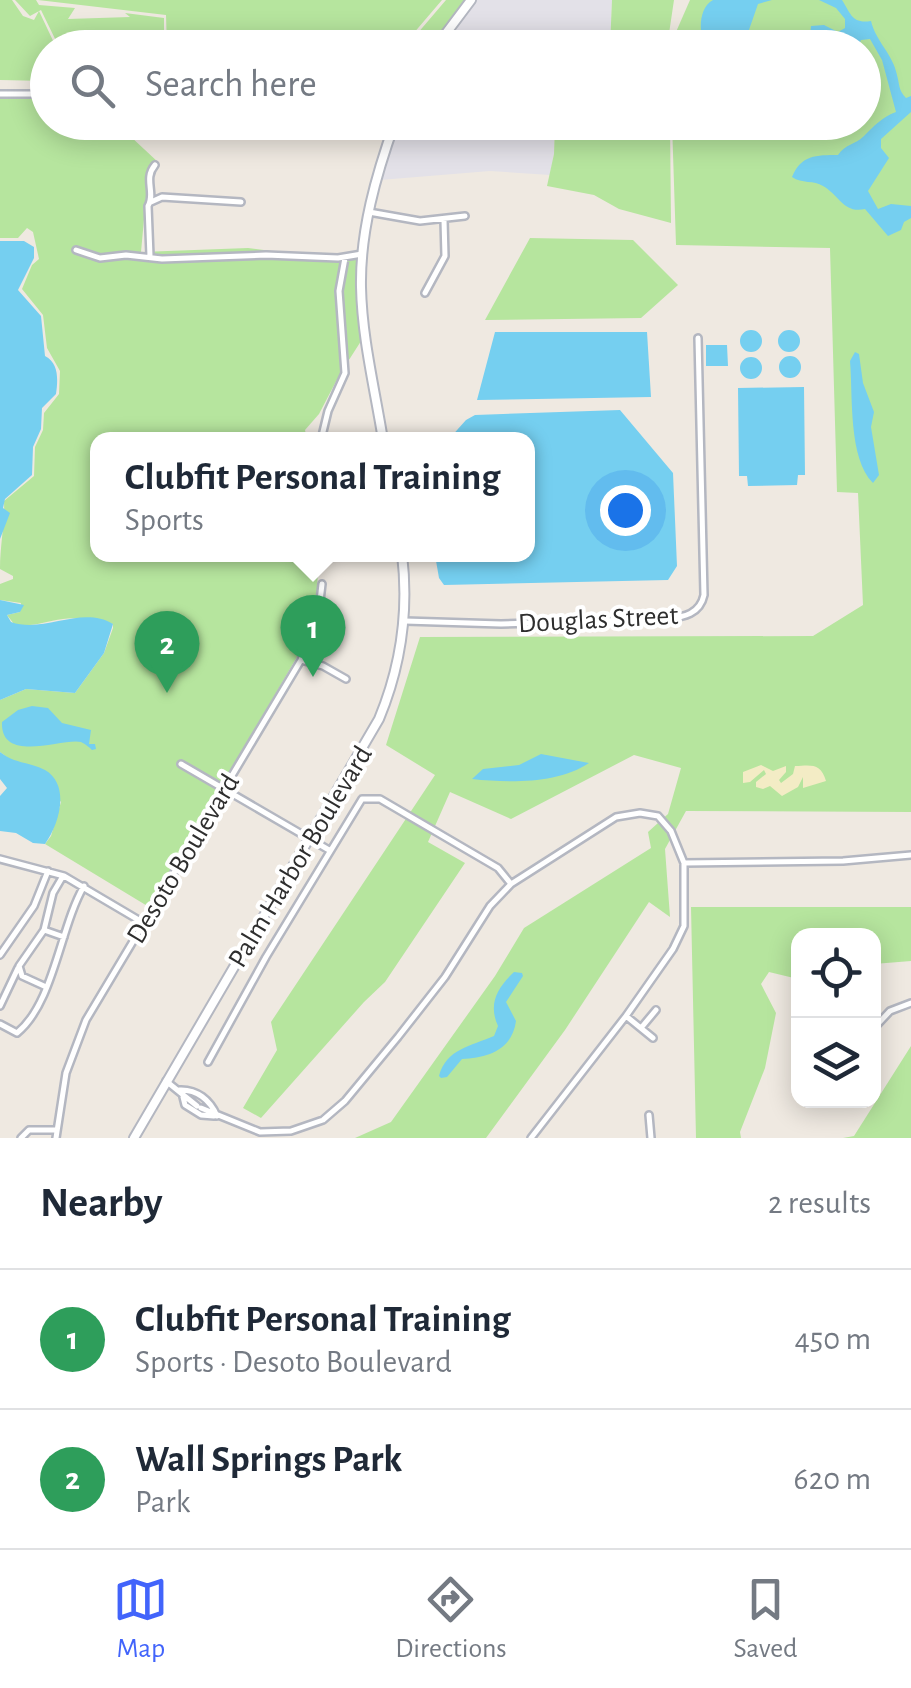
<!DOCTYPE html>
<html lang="en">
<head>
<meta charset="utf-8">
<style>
  :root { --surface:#fff; --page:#f2f2f3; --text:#1f2937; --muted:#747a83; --line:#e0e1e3; --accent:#4264fb }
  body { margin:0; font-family:"Alegreya Sans",sans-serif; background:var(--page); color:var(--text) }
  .controls { position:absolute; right:30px; bottom:30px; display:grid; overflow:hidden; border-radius:20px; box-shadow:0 5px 25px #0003 }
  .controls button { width:90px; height:90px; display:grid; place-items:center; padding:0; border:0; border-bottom:2px solid var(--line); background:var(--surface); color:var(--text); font:50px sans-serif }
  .you { position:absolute; left:625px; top:510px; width:35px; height:35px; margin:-25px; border:8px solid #fff; border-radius:50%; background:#1a73e8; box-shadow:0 0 0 15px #1a73e833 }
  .badge { display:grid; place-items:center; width:65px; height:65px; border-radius:50%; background:var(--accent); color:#fff; font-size:32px; font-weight:700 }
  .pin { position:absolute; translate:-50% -82px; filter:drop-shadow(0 2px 5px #0008) }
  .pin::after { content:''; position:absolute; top:52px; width:35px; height:30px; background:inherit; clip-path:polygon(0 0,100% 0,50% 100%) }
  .popup { position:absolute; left:90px; top:432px; width:445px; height:130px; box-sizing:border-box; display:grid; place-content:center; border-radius:20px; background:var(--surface); filter:drop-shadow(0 2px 8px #0005); font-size:32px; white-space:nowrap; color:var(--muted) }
  .popup b { font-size:38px; color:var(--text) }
  .popup::after { content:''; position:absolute; left:50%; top:100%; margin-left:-20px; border:20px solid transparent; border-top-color:var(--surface) }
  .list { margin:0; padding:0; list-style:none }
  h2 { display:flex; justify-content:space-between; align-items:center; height:130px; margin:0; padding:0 40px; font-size:42px }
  h2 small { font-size:32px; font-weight:400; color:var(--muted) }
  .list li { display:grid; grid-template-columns:65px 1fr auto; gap:30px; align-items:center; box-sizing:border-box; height:140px; padding:0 40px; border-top:2px solid var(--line) }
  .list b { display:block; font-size:38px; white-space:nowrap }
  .list p { margin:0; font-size:32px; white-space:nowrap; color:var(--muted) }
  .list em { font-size:32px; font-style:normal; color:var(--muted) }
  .icon { flex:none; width:55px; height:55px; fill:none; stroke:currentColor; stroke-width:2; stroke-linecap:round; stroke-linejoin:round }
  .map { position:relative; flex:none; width:911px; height:1138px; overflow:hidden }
  .search { position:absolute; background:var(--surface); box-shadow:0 5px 25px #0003; left:30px; right:30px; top:30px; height:110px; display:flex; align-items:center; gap:25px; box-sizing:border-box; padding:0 35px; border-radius:55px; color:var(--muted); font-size:38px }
  .sheet { height:410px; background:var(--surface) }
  nav { display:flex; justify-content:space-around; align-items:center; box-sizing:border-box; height:140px; border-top:2px solid var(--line); background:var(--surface); font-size:28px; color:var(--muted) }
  nav a { display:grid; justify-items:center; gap:5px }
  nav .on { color:var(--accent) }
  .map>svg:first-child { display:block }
  .industrial { fill:#e3e1e8 }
  .green { fill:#b6e59e }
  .sand { fill:#f3ecc5 }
  .water { fill:#75cff0 }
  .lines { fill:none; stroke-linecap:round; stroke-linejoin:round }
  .street-casing { stroke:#b4b7c1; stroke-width:10 }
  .secondary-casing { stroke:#b4b7c1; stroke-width:12 }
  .street { stroke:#fff; stroke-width:5 }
  .secondary { stroke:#fff; stroke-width:8 }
  .labels { text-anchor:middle; stroke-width:8; stroke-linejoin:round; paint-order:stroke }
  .street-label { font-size:28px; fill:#2e2e2e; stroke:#fff }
</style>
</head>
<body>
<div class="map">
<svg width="911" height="1138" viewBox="0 0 911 1138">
  <rect width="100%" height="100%" fill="#efe9e1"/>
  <path class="industrial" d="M 475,0 L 612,0 L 610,47 L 442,48 Z
    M 398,123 L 555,123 L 554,154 L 550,175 L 490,171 L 380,180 Z"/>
  <path class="green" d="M 0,0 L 12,0 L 23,16 L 34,20 L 39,11 L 56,47 L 48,48 L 47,81 L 0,80 Z
    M 15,0 L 36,0 L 39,5 L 75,8 L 68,19 L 130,17 L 125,13 L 164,18 L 164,47 L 59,47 L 41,10 L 30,16 Z
    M 38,0 L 442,0 L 401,48 L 167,47 L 166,15 Z
    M 446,0 L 468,0 L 432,47 L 405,48 Z
    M 612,0 L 674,0 L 667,47 L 610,47 Z
    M 690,0 L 911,0 L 911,812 L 686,811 L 665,849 L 670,917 L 649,902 L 565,1030 L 486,1138 L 355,1138 L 391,1122 L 495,976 L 524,928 L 651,848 L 648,832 L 668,814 L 681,768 L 634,755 L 511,819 L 450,792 L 428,842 L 465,863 L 385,982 L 364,1002 L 261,1118 L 243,1108 L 277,1050 L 271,1022 L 435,775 L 386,745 L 420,637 L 813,636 L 863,605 L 858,493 L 837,492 L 830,248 L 676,245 L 672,123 L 864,122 L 864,48 L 669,48 Z
    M 0,97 L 47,97 L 48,122 L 86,123 L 85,136 L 129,135 L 159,163 L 146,197 L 141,252 L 248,248 L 342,260 L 336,305 L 342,370 L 319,414 L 305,430 L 307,439 L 98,440 L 98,554 L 318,555 L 317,605 L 308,638 L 223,784 L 213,778 L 210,782 L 220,789 L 149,907 L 45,844 L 51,836 L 61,802 L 29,765 L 12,761 L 0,752 L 0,700 L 26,689 L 75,693 L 104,653 L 113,628 L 113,624 C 97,622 79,616 63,619 C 44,621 33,628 14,624 L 7,615 L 20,612 L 21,603 L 0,600 L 0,584 L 13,579 L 13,576 L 0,569 C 0,545 5,523 4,501 L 34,476 L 35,447 L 43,430 L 44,413 L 59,394 L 60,371 L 47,348 L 43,315 L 22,289 L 32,265 L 39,259 L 33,232 L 27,228 L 18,238 L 0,238 Z
    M 555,123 L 670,123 L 671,223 L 619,209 L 594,195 L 547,186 L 554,154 Z
    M 530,238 L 633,240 L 678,285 L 641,318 L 485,320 Z
    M 359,257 L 363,338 L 347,363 C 343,327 339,295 348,259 Z
    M 691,907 L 911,907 L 911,961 L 874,964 L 874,936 L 798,936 L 798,979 L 769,972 L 761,984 L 776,1013 L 765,1068 L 740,1132 L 741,1138 L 696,1138 Z
    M 911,1046 L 911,1138 L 843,1138 L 854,1136 Z"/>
  <path class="sand" d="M 761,765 L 773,771 L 786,766 L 786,772 L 779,780 L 781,783 L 793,774 L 795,766 C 812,765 821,763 826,781 L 803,788 L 803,777 L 798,787 L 782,796 L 770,786 L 763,789 L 756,787 L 756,782 L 766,774 L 764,770 L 750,782 L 743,783 L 743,772 Z"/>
  <path class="water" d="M 713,0 L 772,0 L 758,4 L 743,47 L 720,48 L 701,30 C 700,19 703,5 713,0 Z
    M 819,0 L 842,0 C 851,14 852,24 871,21 C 876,42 893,54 897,75 C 900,86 898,89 906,98 L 911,96 L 911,112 L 881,139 L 881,148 L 889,158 L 868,191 L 878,209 L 891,204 L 911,206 L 911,218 L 904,222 L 901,230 L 888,236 L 865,209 C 844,214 839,195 823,186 C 814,180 802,184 792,177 C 801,155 816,155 838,155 C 845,144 855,145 864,136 C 874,126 882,117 896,112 L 882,60 L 870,39 L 861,40 L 858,47 L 801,47 L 810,36 L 811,26 L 824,25 L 838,32 L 845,28 L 845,19 L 836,8 Z
    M 0,241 L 24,241 L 34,247 L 34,258 L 18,290 L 41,316 L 45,356 C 59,363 58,380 56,394 L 42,408 L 41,429 L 33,447 L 32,475 L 5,499 L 3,508 L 10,513 L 0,539 Z
    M740 341a11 11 0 1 1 22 0a11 11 0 1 1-22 0Z
    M778 341a11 11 0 1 1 22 0a11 11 0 1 1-22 0Z
    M 495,332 L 647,332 L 651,397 L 477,400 Z
    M 706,345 L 727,345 L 728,366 L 706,366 Z
    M 855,352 L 859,354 L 863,383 L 874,412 L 871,427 L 879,475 L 873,483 C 848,458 853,396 850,361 Z
    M779 367a11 11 0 1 1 22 0a11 11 0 1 1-22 0Z
    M740 368a11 11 0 1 1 22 0a11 11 0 1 1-22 0Z
    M 804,387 L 805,475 L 798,475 L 797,485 L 748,486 L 747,476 L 739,476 L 738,388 Z
    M 620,410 L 673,473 L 677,566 L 668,580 L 444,585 L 439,578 L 435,555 L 528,554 L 528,440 L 449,439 L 466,420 L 475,415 Z
    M 0,600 L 24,605 L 20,612 L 7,615 L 11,622 C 44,634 81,605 113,624 L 104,653 L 75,693 L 26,689 L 0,700 Z
    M 32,706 L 48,708 L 62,723 L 91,730 L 89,744 L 95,744 L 96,749 L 92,750 C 91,749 86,744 81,742 C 65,737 0,765 2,722 L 18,710 Z
    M 0,752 C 15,764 30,762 45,770 C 71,785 59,825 45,844 L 33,843 L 16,833 L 0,831 L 0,796 L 7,788 L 0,779 Z
    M 541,754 L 589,763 C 558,784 508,783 472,779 L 483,769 L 519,765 Z
    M 514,972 L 522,973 L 523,976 L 506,1002 L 516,1021 C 512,1050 488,1058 462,1059 L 447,1077 L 441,1078 L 439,1076 C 446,1049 471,1046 494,1036 L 498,1026 C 488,1004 497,988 514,972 Z"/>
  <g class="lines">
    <defs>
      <path id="street" d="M 0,94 L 48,94
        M 151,202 L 162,197 L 241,202
        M 369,212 L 420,221 L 465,216
        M 76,250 L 100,258 L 126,255 L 162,259 L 266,255 L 338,258 L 362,254
        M 150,256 L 148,206 C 156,193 143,179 155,165
        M 425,293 L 445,256 L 444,220
        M 321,440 L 328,411 L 345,373 L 339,291 L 345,258
        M 405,621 L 501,624 L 667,619 C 684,617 700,614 704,595 L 698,338
        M 301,660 L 323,666 L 346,679
        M 181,764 L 329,850
        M 0,859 L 64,876 L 142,922
        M 684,863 L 843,861 L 911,855
        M 44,930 L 64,937
        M 0,955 L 34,906 L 48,871
        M 44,986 L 22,976 L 19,966 L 44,930 L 53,893 L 63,876
        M 0,1006 L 18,968
        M 626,1016 L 653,1038
        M 0,1024 L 17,1033 C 54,1003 60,927 84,886
        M 641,1028 L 656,1010
        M 874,1028 L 890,1011 L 911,1003
        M 208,1062 L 266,957 L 362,799 L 380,799 L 498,868 L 511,884
        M 166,1081 L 197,1106
        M 179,1090 C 197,1089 210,1100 217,1116
        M 183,1097 L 185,1105 L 201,1115 L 214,1116
        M 201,1108 L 260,1132 L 291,1131 L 323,1120 L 345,1101 L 398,1037 L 445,977 L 490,906 L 511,884 L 616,817 L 640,813 L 658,816 L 671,831 L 684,863 L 684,926 L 673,949 L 626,1016 L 531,1138
        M 649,1115 L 651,1138
        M 21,1138 L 29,1130 L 56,1130
        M 56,1138 L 66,1073 L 86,1020 L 301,660 L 318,618 L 322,584"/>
      <path id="secondary" d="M 435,48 L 471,0
        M 383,440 C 375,390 362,338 361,287 C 360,231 376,175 395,122
        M 134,1138 L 379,719 C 401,666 409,612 402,554"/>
    </defs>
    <use href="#street" class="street-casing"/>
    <use href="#secondary" class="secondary-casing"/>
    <use href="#street" class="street"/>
    <use href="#secondary" class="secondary"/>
  </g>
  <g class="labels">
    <g class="street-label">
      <text transform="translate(598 618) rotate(-3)" y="10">Douglas Street</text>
      <text transform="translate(299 856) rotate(-59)" y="10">Palm Harbor Boulevard</text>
      <text transform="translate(182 858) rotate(-59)" y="10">Desoto Boulevard</text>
    </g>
  </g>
</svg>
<div class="controls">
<button><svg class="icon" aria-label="locate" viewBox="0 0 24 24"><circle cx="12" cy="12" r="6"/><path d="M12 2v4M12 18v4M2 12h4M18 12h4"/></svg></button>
<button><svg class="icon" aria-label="layers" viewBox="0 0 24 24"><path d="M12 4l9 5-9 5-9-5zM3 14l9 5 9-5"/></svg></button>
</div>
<div class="you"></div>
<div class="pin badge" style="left:313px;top:677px;background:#2e9e5b">1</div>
<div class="popup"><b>Clubfit Personal Training</b>Sports</div>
<div class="pin badge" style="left:167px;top:693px;background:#2e9e5b">2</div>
<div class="search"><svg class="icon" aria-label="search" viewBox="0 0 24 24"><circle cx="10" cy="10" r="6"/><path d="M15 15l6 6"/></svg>Search here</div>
</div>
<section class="sheet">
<h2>Nearby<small>2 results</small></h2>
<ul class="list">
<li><span class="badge" style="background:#2e9e5b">1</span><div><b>Clubfit Personal Training</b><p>Sports · Desoto Boulevard</p></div><em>450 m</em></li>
<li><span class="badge" style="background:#2e9e5b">2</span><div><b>Wall Springs Park</b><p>Park</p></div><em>620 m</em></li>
</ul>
</section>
<nav>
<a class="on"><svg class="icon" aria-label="map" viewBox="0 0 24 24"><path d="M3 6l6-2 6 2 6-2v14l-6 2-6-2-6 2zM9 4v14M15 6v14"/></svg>Map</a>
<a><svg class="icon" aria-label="directions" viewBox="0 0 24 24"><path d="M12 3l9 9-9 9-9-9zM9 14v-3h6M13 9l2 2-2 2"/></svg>Directions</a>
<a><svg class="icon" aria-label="saved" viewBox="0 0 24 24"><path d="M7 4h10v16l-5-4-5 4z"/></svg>Saved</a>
</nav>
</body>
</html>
